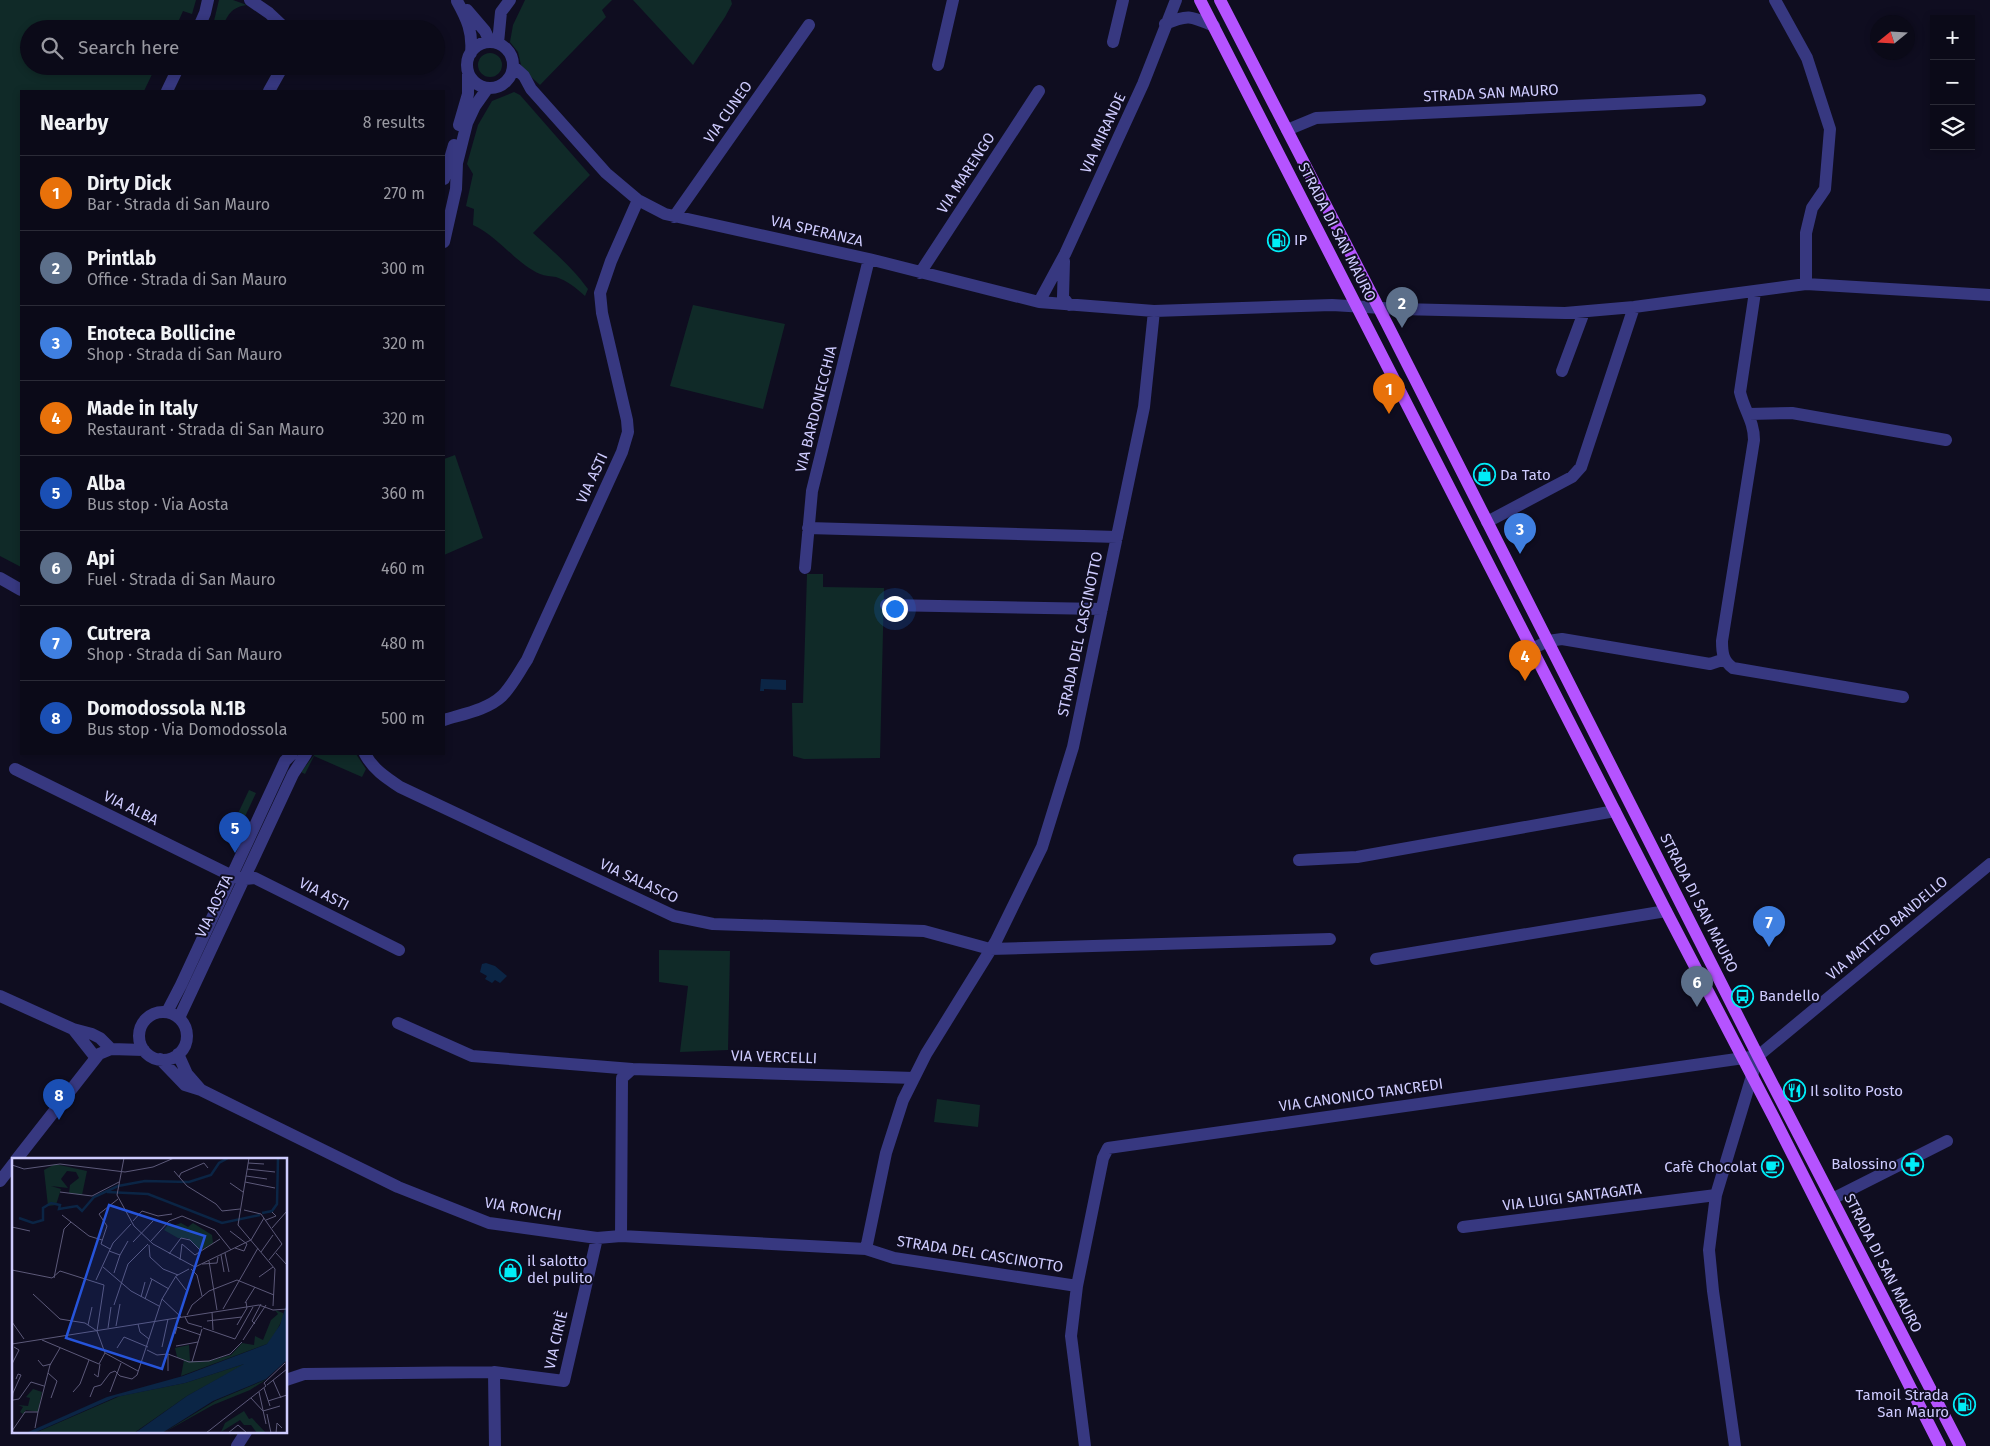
<!DOCTYPE html>
<html lang="en">
<head>
<meta charset="utf-8">
<style>
  :root { --surface:#0b0a18; --page:#191825; --text:#f1f3f6; --muted:#9a9aa2; --line:#2b2b37; --accent:#0f766e }
  body { margin:0; font-family:"Fira Sans",sans-serif; background:var(--page); color:var(--text) }
  .controls { position:absolute; right:15px; top:15px; display:grid; overflow:hidden; border-radius:0px; box-shadow:0 2px 8px #0003 }
  .controls button { width:45px; height:45px; display:grid; place-items:center; padding:0; border:0; border-bottom:1px solid var(--line); background:var(--surface); color:var(--text); font:25px sans-serif }
  .compass { position:absolute; left:1870px; top:15px; width:45px; height:45px; border-radius:50%; background:var(--surface); box-shadow:0 2px 8px #0003; rotate:252deg }
  .you { position:absolute; left:894px; top:608px; width:18px; height:18px; margin:-12px; border:4px solid #fff; border-radius:50%; background:#1a73e8; box-shadow:0 0 0 8px #1a73e833 }
  .badge { display:grid; place-items:center; width:32px; height:32px; border-radius:50%; background:var(--accent); color:#fff; font-size:16px; font-weight:700 }
  .pin { position:absolute; translate:-50% -41px; filter:drop-shadow(0 1px 2px #0008) }
  .pin::after { content:''; position:absolute; top:26px; width:18px; height:15px; background:inherit; clip-path:polygon(0 0,100% 0,50% 100%) }
  .list { margin:0; padding:0; list-style:none }
  h2 { display:flex; justify-content:space-between; align-items:center; height:65px; margin:0; padding:0 20px; font-size:21px }
  h2 small { font-size:16px; font-weight:400; color:var(--muted) }
  .list li { display:grid; grid-template-columns:32px 1fr auto; gap:15px; align-items:center; box-sizing:border-box; height:75px; padding:0 20px; border-top:1px solid var(--line) }
  .list b { display:block; font-size:19px; white-space:nowrap }
  .list p { margin:0; font-size:16px; white-space:nowrap; color:var(--muted) }
  .list em { font-size:16px; font-style:normal; color:var(--muted) }
  .icon { flex:none; width:28px; height:28px; fill:none; stroke:currentColor; stroke-width:2; stroke-linecap:round; stroke-linejoin:round }
  .map { position:relative; flex:none; width:1990px; height:1446px; overflow:hidden }
  .search { position:absolute; background:var(--surface); box-shadow:0 2px 8px #0003; left:20px; top:20px; width:425px; height:55px; display:flex; align-items:center; gap:12px; box-sizing:border-box; padding:0 18px; border-radius:28px; color:var(--muted); font-size:19px }
  .panel { position:absolute; background:var(--surface); box-shadow:0 2px 8px #0003; left:20px; top:90px; width:425px; height:665px; border-radius:0px }
  .map>svg:first-child { display:block }
  .green { fill:#102a28 }
  .water { fill:#0b2545 }
  .lines { fill:none; stroke-linecap:round; stroke-linejoin:round }
  .minor { stroke:#373880; stroke-width:12 }
  .major { stroke:#b553ff; stroke-width:12 }
  .labels { text-anchor:middle; stroke-width:4; stroke-linejoin:round; paint-order:stroke }
  .street-label { font-size:15px; fill:#cfccff; stroke:#0f0d20 }
  .poi-label { font-size:15px; fill:#cfccff; stroke:#0f0d20; text-anchor:start }
  .inset-river { fill:none; stroke:#0b2545; stroke-width:2.5 }
  .inset-road { fill:none; stroke:#5c5979; stroke-width:1 }
  .view { fill:#2654da; fill-opacity:0.15; stroke:#2654da; stroke-width:2.5 }
  .inset-edge { fill:none; stroke:#cfccff; stroke-width:2.5 }
</style>
</head>
<body>
<div class="map">
<svg width="1990" height="1446" viewBox="0 0 1990 1446">
  <rect width="100%" height="100%" fill="#0f0d20"/>
  <path class="green" d="M 0,0 L 196,0 L 192,14 L 183,11 L 175,29 L 29,29 L 29,66 L 156,66 L 144,91 L 21,91 L 21,567 L 0,556 Z
    M 219,0 L 233,0 L 247,5 C 231,7 228,15 221,29 L 213,25 Z
    M 525,0 L 612,0 L 602,10 L 606,17 L 540,85 L 522,69 L 518,52 L 510,42 L 513,25 Z
    M 633,0 L 731,0 L 732,4 L 725,17 L 693,65 Z
    M478 65a12 12 0 1 1 24 0a12 12 0 1 1-24 0Z
    M 514,92 L 520,95 L 590,175 L 533,233 C 554,252 571,266 588,289 L 585,296 C 576,288 568,281 556,277 C 551,276 545,276 540,274 C 515,263 498,236 473,225 L 474,209 L 466,206 L 473,174 L 467,164 L 478,125 L 492,101 Z
    M 693,305 L 785,324 L 763,409 L 670,386 Z
    M 455,455 L 483,538 L 444,555 L 444,459 Z
    M 807,574 L 823,574 L 823,587 L 884,588 L 880,758 L 804,759 L 793,756 L 792,703 L 803,703 Z
    M 315,754 L 356,754 L 366,769 L 362,777 L 314,756 L 305,774 L 301,772 Z
    M 249,790 L 256,793 L 241,825 L 234,822 Z
    M 659,950 L 730,951 L 728,1050 L 680,1052 L 688,986 L 659,982 Z
    M 937,1099 L 980,1105 L 978,1127 L 934,1122 Z"/>
  <path class="water" d="M 761,679 L 786,680 L 786,690 L 764,689 L 764,691 L 760,691 Z
    M 486,963 L 495,966 L 507,976 L 500,983 L 495,980 L 492,983 L 485,979 L 487,976 L 480,972 L 482,964 Z"/>
  <g class="lines">
    <path class="minor" d="M 250,0 L 269,13 L 286,29
      M 1775,0 L 1807,58 L 1830,129 L 1825,189 L 1812,208 L 1806,233 L 1806,284
      M 457,1 C 467,19 473,32 471,53
      M 467,10 L 485,31 L 490,42
      M 1165,24 C 1188,14 1191,16 1214,26
      M 198,29 L 205,13 L 208,0
      M467 65a23 23 0 1 1 46 0a23 23 0 1 1-46 0Z
      M 1113,42 L 1123,0
      M 498,43 L 501,12 L 510,0
      M 938,65 L 953,0
      M 514,67 L 524,76 L 531,89 L 606,173 L 638,200 L 665,214 L 869,259 L 1039,302 L 1154,311 L 1332,305 L 1399,309 L 1565,313 L 1634,307 L 1806,284 L 1990,295
      M 167,91 L 179,66
      M 269,91 L 283,66
      M 459,125 L 468,94 L 468,74
      M 1287,130 L 1316,118 L 1700,100
      M 444,179 L 454,145
      M 674,217 L 809,25
      M 444,242 L 456,189 L 457,163 L 467,123 L 475,106 L 487,89
      M 1064,261 L 1063,297 L 1069,305
      M 920,273 L 1039,91
      M 1755,292 L 1740,392 C 1744,410 1754,421 1754,440 L 1722,641 C 1722,653 1723,661 1733,668 L 1903,697
      M 1039,302 L 1065,254 L 1143,84 L 1176,0
      M 1562,371 L 1584,312
      M 1749,414 L 1792,413 L 1946,440
      M 1487,522 L 1572,477 L 1581,467 L 1634,307
      M 808,528 L 1117,537
      M 805,568 L 812,491 L 869,259
      M 0,578 L 21,590
      M 886,605 L 1102,609
      M 1532,649 L 1548,641 L 1562,639 L 1710,664 L 1725,659
      M 444,720 C 463,714 487,710 502,696 C 512,686 519,672 527,660 L 622,452 L 628,432 L 627,420 L 602,313 L 600,293 L 611,261 L 638,200
      M 365,754 C 373,769 385,777 400,787 L 674,916 L 713,924 L 924,931 L 990,949 L 1330,939
      M 15,769 L 232,876 L 245,879 L 255,878 L 399,950
      M 1299,860 L 1357,857 L 1615,811
      M 1376,959 L 1666,911
      M 0,996 L 73,1029 L 92,1034 L 100,1038 L 111,1049
      M 167,1012 L 181,985 L 285,761 L 292,754
      M139 1036a24 24 0 1 1 48 0a24 24 0 1 1-48 0Z
      M 179,1018 L 293,774 L 306,754
      M 398,1023 L 472,1056 L 632,1069
      M 73,1029 L 96,1058
      M 178,1054 L 187,1074 L 201,1090
      M 1758,1056 L 1990,864
      M 160,1059 L 185,1085 L 201,1090 L 398,1187 L 489,1223 L 597,1238 L 621,1236 L 866,1249 L 894,1258 L 1077,1286
      M 16,1160 L 99,1054 L 111,1049 L 144,1050
      M 0,1181 L 14,1163
      M 1832,1199 L 1947,1141
      M 1463,1227 L 1716,1195
      M 621,1236 L 622,1078 L 632,1069 L 914,1078
      M 866,1249 L 886,1153 L 903,1100 L 926,1054 L 996,941 L 1042,847 L 1073,747 L 1144,407 L 1154,311
      M 494,1372 L 495,1446
      M 286,1380 L 304,1374 L 494,1372 L 564,1381 L 597,1238
      M 237,1446 L 246,1432
      M 1085,1446 L 1071,1336 L 1077,1286 L 1103,1158 L 1108,1148 L 1758,1056
      M 1735,1446 L 1713,1291 L 1709,1250 L 1716,1195 L 1758,1056"/>
    <path class="major" d="M 1200,0 L 1666,911 L 1774,1118 L 1940,1446
      M 1220,0 L 1387,324 L 1758,1056 L 1960,1446"/>
  </g>
  <defs>
    <symbol id="fuel-ring" viewBox="-11 -11 22 22"><circle r="9.5" fill="#0f0d20" stroke="#00edf7" stroke-width="1.5"/><path d="M-5.5-6h7V0h2V4h1.3V-2.5L3-4.5l.8-.8L6-3V5H2.5V1h-1V6h-7ZM-4.2-4.7v3.2H.2V-4.7Z" fill="#00edf7"/></symbol>
    <symbol id="shop-ring" viewBox="-11 -11 22 22"><circle r="9.5" fill="#0f0d20" stroke="#00edf7" stroke-width="1.5"/><path d="M-5-2.5h2.3a2.7 3.5 0 0 1 5.4 0H5L5.5 6h-11ZM-1.5-2.5h3a1.5 2.3 0 0 0-3 0Z" fill="#00edf7"/></symbol>
    <symbol id="bus-ring" viewBox="-11 -11 22 22"><circle r="9.5" fill="#0f0d20" stroke="#00edf7" stroke-width="1.5"/><path d="M-5-6H5V4H4V6H2V4H-2V6H-4V4H-5ZM-3.5-4V0h7V-4ZM-3.5 1.2v1.5H-2V1.2ZM2 1.2v1.5H3.5V1.2Z" fill="#00edf7"/></symbol>
    <symbol id="restaurant-ring" viewBox="-11 -11 22 22"><circle r="9.5" fill="#0f0d20" stroke="#00edf7" stroke-width="1.5"/><path d="M-5-6h1v4h1v-4h1v4h1v-4h1v5L-1.5 .5V6h-2V.5L-5-1ZM5-6V6H3V1.5H1.5Q1.5-4 5-6Z" fill="#00edf7"/></symbol>
    <symbol id="pharmacy-ring" viewBox="-11 -11 22 22"><circle r="9.5" fill="#0f0d20" stroke="#00edf7" stroke-width="1.5"/><path d="M-2-6h4v4h4v4h-4v4h-4v-4h-4v-4h4Z" fill="#00edf7"/></symbol>
    <symbol id="cafe-ring" viewBox="-11 -11 22 22"><circle r="9.5" fill="#0f0d20" stroke="#00edf7" stroke-width="1.5"/><path d="M-5.5-4.5H6V0H3Q3 3.5 0 3.5H-2.5Q-5.5 3.5-5.5 0ZM3-3.2v2h1.7v-2ZM-6 4.5H4V6H-6Z" fill="#00edf7"/></symbol>
  </defs>
  <g fill-rule="evenodd">
    <use href="#fuel-ring" x="1266" y="228" width="25" height="25"/>
    <use href="#shop-ring" x="1472" y="462" width="25" height="25"/>
    <use href="#bus-ring" x="1730" y="984" width="25" height="25"/>
    <use href="#restaurant-ring" x="1782" y="1078" width="25" height="25"/>
    <use href="#pharmacy-ring" x="1900" y="1152" width="25" height="25"/>
    <use href="#cafe-ring" x="1760" y="1154" width="25" height="25"/>
    <use href="#shop-ring" x="498" y="1258" width="25" height="25"/>
    <use href="#fuel-ring" x="1952" y="1392" width="25" height="25"/>
  </g>
  <g class="labels">
    <g class="street-label">
      <text transform="translate(1491 93) rotate(-3)" y="5">STRADA SAN MAURO</text>
      <text transform="translate(728 112) rotate(-55)" y="5">VIA CUNEO</text>
      <text transform="translate(1103 133) rotate(-65)" y="5">VIA MIRANDE</text>
      <text transform="translate(966 173) rotate(-57)" y="5">VIA MARENGO</text>
      <text transform="translate(817 231) rotate(13)" y="5">VIA SPERANZA</text>
      <text transform="translate(1337 232) rotate(63)" y="5">STRADA DI SAN MAURO</text>
      <text transform="translate(816 409) rotate(-76)" y="5">VIA BARDONECCHIA</text>
      <text transform="translate(592 478) rotate(-65)" y="5">VIA ASTI</text>
      <text transform="translate(1080 634) rotate(-78)" y="5">STRADA DEL CASCINOTTO</text>
      <text transform="translate(131 808) rotate(26)" y="5">VIA ALBA</text>
      <text transform="translate(639 881) rotate(25)" y="5">VIA SALASCO</text>
      <text transform="translate(324 894) rotate(27)" y="5">VIA ASTI</text>
      <text transform="translate(1699 903) rotate(63)" y="5">STRADA DI SAN MAURO</text>
      <text transform="translate(214 906) rotate(-65)" y="5">VIA AOSTA</text>
      <text transform="translate(1887 928) rotate(-40)" y="5">VIA MATTEO BANDELLO</text>
      <text transform="translate(774 1057) rotate(2)" y="5">VIA VERCELLI</text>
      <text transform="translate(1361 1095) rotate(-8)" y="5">VIA CANONICO TANCREDI</text>
      <text transform="translate(1572 1197) rotate(-7)" y="5">VIA LUIGI SANTAGATA</text>
      <text transform="translate(523 1209) rotate(10)" y="5">VIA RONCHI</text>
      <text transform="translate(980 1254) rotate(9)" y="5">STRADA DEL CASCINOTTO</text>
      <text transform="translate(1883 1263) rotate(63)" y="5">STRADA DI SAN MAURO</text>
      <text transform="translate(556 1340) rotate(-77)" y="5">VIA CIRIÈ</text>
    </g>
    <g class="poi-label">
      <text x="1294" y="245">IP</text>
      <text x="1500" y="480">Da Tato</text>
      <text x="1759" y="1001">Bandello</text>
      <text x="1810" y="1096">Il solito Posto</text>
      <text x="1897" y="1169" text-anchor="end">Balossino</text>
      <text x="1757" y="1172" text-anchor="end">Cafè Chocolat</text>
      <text x="527" y="1266">il salotto<tspan x="527" dy="17">del pulito</tspan></text>
      <text x="1949" y="1400" text-anchor="end">Tamoil Strada<tspan x="1949" dy="17">San Mauro</tspan></text>
    </g>
  </g>
  <g transform="translate(12 1158)">
    <rect width="275" height="275" fill="#0f0d20"/>
    <path d="M 43,6 L 75,13 L 70,37 L 57,35 L 58,27 L 67,20 L 64,14 L 55,13 L 49,21 L 56,30 L 39,28 L 49,31 L 44,47 L 36,48 L 32,12 ZM 158,64 L 161,68 L 169,65 L 176,69 L 181,65 L 200,77 L 201,85 L 189,92 L 175,80 L 166,80 L 152,72 ZM 263,152 L 271,155 L 271,160 L 261,180 L 255,186 L 169,218 L 172,202 L 165,199 L 163,190 L 177,187 L 178,203 L 197,203 L 219,197 L 230,185 L 242,187 L 243,178 L 251,182 L 259,162 L 266,156 ZM 235,205 L 175,238 L 122,275 L 23,275 L 108,238 L 173,225 ZM 255,221 L 238,232 L 201,247 L 151,275 L 203,243 ZM 21,231 L 30,234 L 26,254 L 14,252 L 11,256 L 8,254 L 11,249 L 6,247 L 16,248 L 18,240 L 14,239 ZM 232,253 L 237,261 L 240,260 L 254,275 L 245,275 L 239,267 L 232,267 L 228,262 L 209,274 L 213,265 Z" fill="#102a28"/>
    <path d="M 275,144 L 275,202 L 254,221 L 201,243 L 150,275 L 123,275 L 175,238 L 232,206 L 173,225 L 104,239 L 22,275 L 14,275 L 95,239 L 171,218 L 255,186 L 268,167 Z" fill="#0b2545"/>
    <path class="inset-river" d="M 95,34 L 136,36 L 210,65 L 248,57M 250,55 L 260,53 L 265,46 L 266,0M 7,60 L 21,65 L 31,62 L 31,50 L 39,45 L 48,47 L 47,51 L 65,48 L 70,53 L 82,39 L 106,28 L 133,23 L 177,24 L 199,17 L 207,5 L 216,0"/>
    <path class="inset-road" d="M 112,0 L 105,37 L 122,68 L 141,86 L 183,109M 237,0 L 226,67 L 263,111 L 261,148M 236,5 L 252,6M 0,7 L 12,11 L 48,6 L 113,14 L 141,9 L 162,0M 235,11 L 263,14M 162,13 L 175,28 L 204,46 L 210,53 L 228,51M 234,18 L 255,21M 167,19 L 169,15 L 192,5 L 196,10M 233,24 L 263,30M 218,25 L 231,34M 48,34 L 80,38 L 107,24M 232,52 L 249,56 L 270,86 L 257,102M 50,57 L 77,78 L 90,82M 254,62 L 264,58 L 260,54M 121,63 L 130,53 L 146,58 L 160,56M 0,69 L 18,73M 260,70 L 275,53M 218,73 L 235,86 L 232,93 L 223,90M 139,83 L 157,63 L 170,58 L 203,72 L 219,92M 121,84 L 141,63M 137,87 L 138,99 L 151,111 L 166,117M 98,91 L 89,86 L 95,68 L 87,56 L 106,41M 97,93 L 108,97 L 102,115M 249,94 L 261,77M 213,95 L 217,114M 264,95 L 275,107M 157,96 L 169,80 L 178,82 L 189,93 L 208,81M 108,97 L 116,83M 209,97 L 212,114M 168,102 L 170,86 L 183,97 L 189,93M 197,103 L 205,152M 190,106 L 205,105 L 206,99M 91,109 L 119,133 L 147,148M 183,109 L 239,82 L 252,60M 179,111 L 185,117 L 190,138M 0,112 L 40,120 L 48,113 L 92,127 L 85,173M 164,119 L 174,132M 247,119 L 261,109M 42,120 L 52,71 L 59,64M 138,120 L 157,131M 84,122 L 101,85 L 119,66M 21,136 L 48,161 L 73,165 L 85,173M 129,139 L 133,124M 133,141 L 140,121M 150,141 L 169,159M 233,145 L 243,129M 102,147 L 116,106 L 136,86M 211,151 L 246,90M 200,154 L 201,172M 175,157 L 180,147 L 197,133 L 225,122 L 262,137M 173,159 L 176,165 L 190,169M 195,163 L 230,159M 0,164 L 12,181M 126,166 L 128,174 L 137,181M 243,166 L 240,163 L 249,146M 76,167 L 80,149M 225,167 L 235,150 L 234,144M 104,168 L 108,146M 96,170 L 99,149M 191,170 L 223,181M 85,173 L 93,195M 163,176 L 165,169 L 189,177M 223,181 L 241,149M 30,182 L 87,206 L 93,195M 231,182 L 254,147M 0,186 L 247,147 L 261,152 L 275,151M 164,188 L 186,184M 150,189 L 156,161M 105,190 L 112,179 L 136,189M 135,192 L 145,197 L 156,196M 93,195 L 126,213M 26,202 L 31,208 L 39,206M 180,204 L 190,171M 0,206 L 7,192 L 2,189M 156,213 L 156,196 L 177,204 L 197,203 L 218,196 L 230,184M 36,215 L 45,223 L 39,240M 82,216 L 86,219 L 88,206M 108,218 L 120,221 L 125,217 L 150,141 L 164,118 L 177,111M 261,222 L 269,240M 252,225 L 273,205M 255,227 L 275,211M 252,230 L 258,248M 61,234 L 68,226 L 77,202M 98,234 L 109,205M 247,234 L 254,266M 78,239 L 82,229 L 89,227 L 98,215 L 103,213 L 108,218M 239,240 L 251,253M 1,242 L 7,241 L 19,224 L 32,228M 256,243 L 275,237M 0,246 L 1,235 L 9,217 L 6,216 L 4,221M 251,253 L 268,248M 255,256 L 259,275M 23,270 L 26,254M 0,273 L 13,254 L 26,254 L 38,207 L 48,190M 194,275 L 254,228 L 252,225M 216,275 L 226,267 L 235,275M 264,275 L 265,265 L 270,270"/>
    <path class="view" d="M 97,47 L 193,78 L 150,211 L 54,180 Z"/>
    <rect width="275" height="275" class="inset-edge"/>
  </g>
</svg>
<div class="controls">
<button>+</button>
<button>−</button>
<button><svg class="icon" aria-label="layers" viewBox="0 0 24 24"><path d="M12 4l9 5-9 5-9-5zM3 14l9 5 9-5"/></svg></button>
</div>
<svg class="compass" viewBox="-18 -18 36 36"><path d="M0-13l5 13h-10z" fill="#e53935"/><path d="M0 13l5-13h-10z" fill="#9a9aa2"/></svg>
<div class="you"></div>
<div class="pin badge" style="left:1389px;top:414px;background:#e8710a">1</div>
<div class="pin badge" style="left:1402px;top:328px;background:#5c6f8a">2</div>
<div class="pin badge" style="left:1520px;top:554px;background:#3f7fe0">3</div>
<div class="pin badge" style="left:1525px;top:681px;background:#e8710a">4</div>
<div class="pin badge" style="left:235px;top:853px;background:#1a4fb4">5</div>
<div class="pin badge" style="left:1697px;top:1007px;background:#5c6f8a">6</div>
<div class="pin badge" style="left:1769px;top:947px;background:#3f7fe0">7</div>
<div class="pin badge" style="left:59px;top:1120px;background:#1a4fb4">8</div>
<div class="search"><svg class="icon" aria-label="search" viewBox="0 0 24 24"><circle cx="10" cy="10" r="6"/><path d="M15 15l6 6"/></svg>Search here</div>
<section class="panel">
<h2>Nearby<small>8 results</small></h2>
<ul class="list">
<li><span class="badge" style="background:#e8710a">1</span><div><b>Dirty Dick</b><p>Bar · Strada di San Mauro</p></div><em>270 m</em></li>
<li><span class="badge" style="background:#5c6f8a">2</span><div><b>Printlab</b><p>Office · Strada di San Mauro</p></div><em>300 m</em></li>
<li><span class="badge" style="background:#3f7fe0">3</span><div><b>Enoteca Bollicine</b><p>Shop · Strada di San Mauro</p></div><em>320 m</em></li>
<li><span class="badge" style="background:#e8710a">4</span><div><b>Made in Italy</b><p>Restaurant · Strada di San Mauro</p></div><em>320 m</em></li>
<li><span class="badge" style="background:#1a4fb4">5</span><div><b>Alba</b><p>Bus stop · Via Aosta</p></div><em>360 m</em></li>
<li><span class="badge" style="background:#5c6f8a">6</span><div><b>Api</b><p>Fuel · Strada di San Mauro</p></div><em>460 m</em></li>
<li><span class="badge" style="background:#3f7fe0">7</span><div><b>Cutrera</b><p>Shop · Strada di San Mauro</p></div><em>480 m</em></li>
<li><span class="badge" style="background:#1a4fb4">8</span><div><b>Domodossola N.1B</b><p>Bus stop · Via Domodossola</p></div><em>500 m</em></li>
</ul>
</section>
</div>
</body>
</html>
